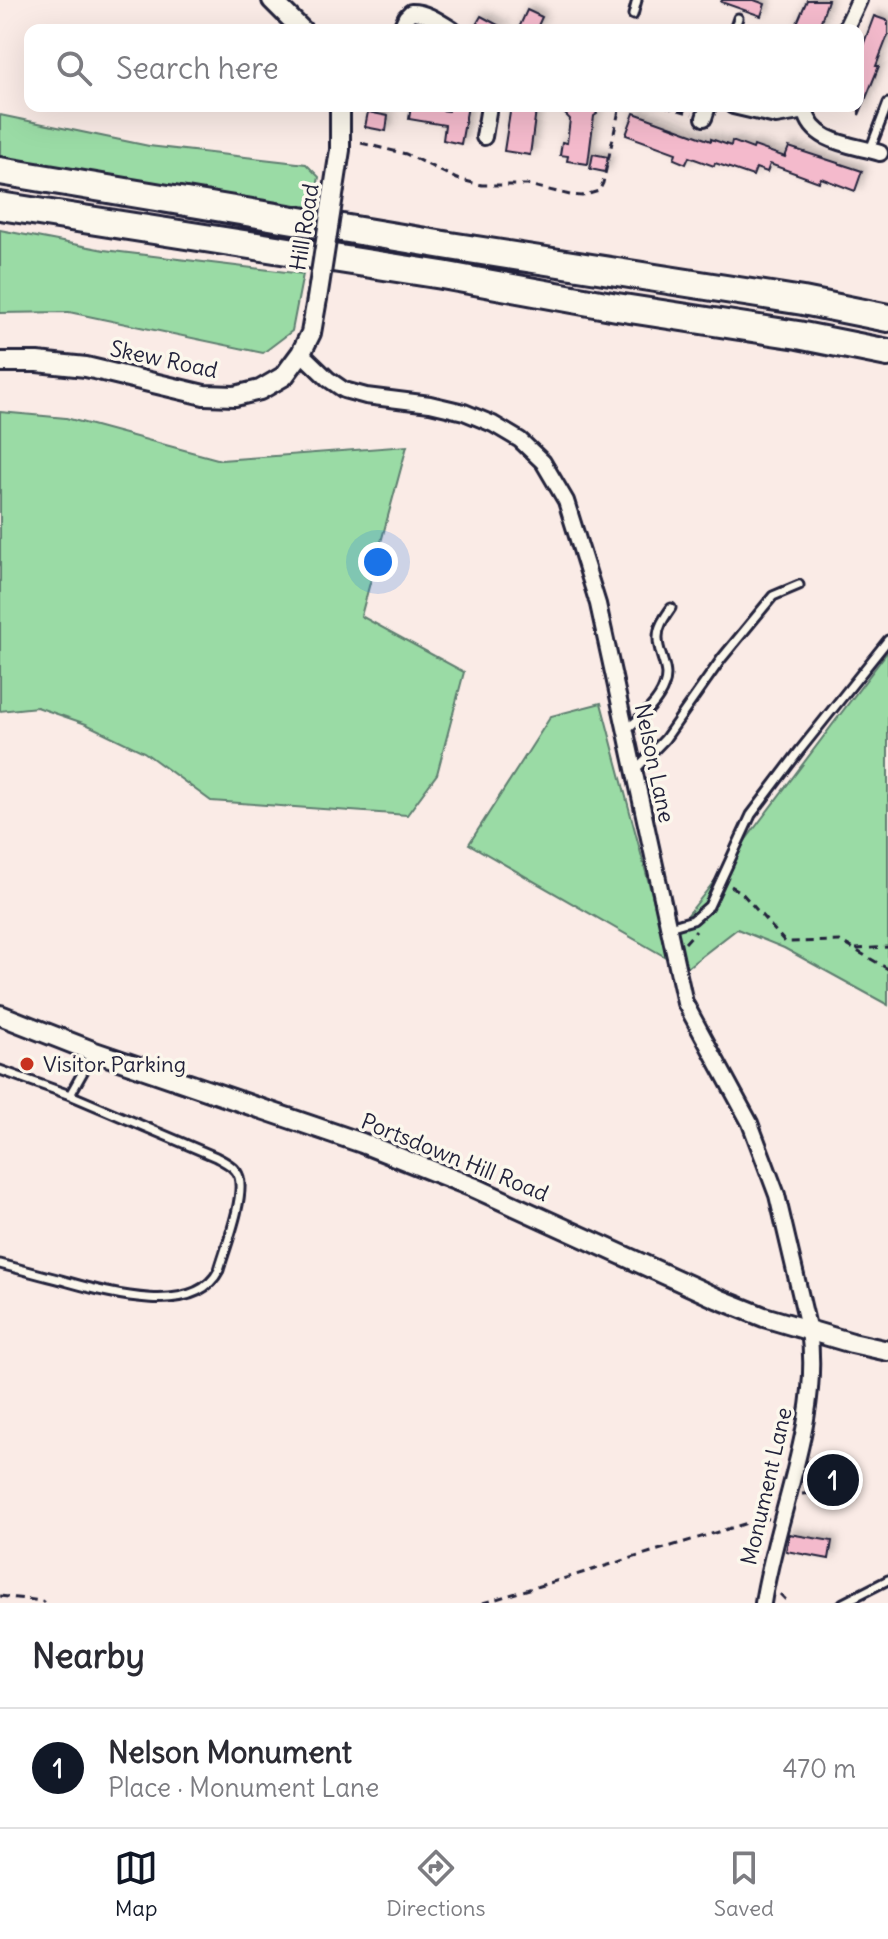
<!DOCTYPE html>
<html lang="en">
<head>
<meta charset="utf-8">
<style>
  :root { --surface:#fff; --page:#f2f2f3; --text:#2b2b33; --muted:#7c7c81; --line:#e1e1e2; --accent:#111827 }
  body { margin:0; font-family:Delius,sans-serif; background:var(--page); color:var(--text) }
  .you { position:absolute; left:378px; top:562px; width:28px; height:28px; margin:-20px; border:6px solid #fff; border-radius:50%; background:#1a73e8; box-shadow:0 0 0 12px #1a73e833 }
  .badge { display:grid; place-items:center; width:52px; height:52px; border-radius:50%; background:var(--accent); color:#fff; font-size:26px; font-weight:700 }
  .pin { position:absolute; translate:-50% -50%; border:4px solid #fff; box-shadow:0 2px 8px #0006 }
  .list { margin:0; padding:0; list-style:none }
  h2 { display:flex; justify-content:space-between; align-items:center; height:104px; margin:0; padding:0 32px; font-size:34px }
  h2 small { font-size:26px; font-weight:400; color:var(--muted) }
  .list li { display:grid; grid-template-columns:52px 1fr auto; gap:24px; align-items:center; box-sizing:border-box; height:120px; padding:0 32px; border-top:2px solid var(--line) }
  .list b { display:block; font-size:30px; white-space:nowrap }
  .list p { margin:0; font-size:26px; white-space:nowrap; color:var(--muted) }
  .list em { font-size:26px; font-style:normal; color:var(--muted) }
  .icon { flex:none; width:44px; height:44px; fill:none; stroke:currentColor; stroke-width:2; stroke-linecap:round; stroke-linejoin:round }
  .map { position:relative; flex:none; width:888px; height:1603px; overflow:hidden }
  .search { position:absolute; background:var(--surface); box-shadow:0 8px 32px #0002; left:24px; right:24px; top:24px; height:88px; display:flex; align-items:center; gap:20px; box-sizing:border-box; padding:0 28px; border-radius:16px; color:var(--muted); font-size:30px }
  .sheet { height:224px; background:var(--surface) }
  nav { display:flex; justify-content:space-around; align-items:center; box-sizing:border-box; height:112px; border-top:2px solid var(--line); background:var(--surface); font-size:22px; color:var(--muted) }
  nav a { display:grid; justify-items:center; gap:4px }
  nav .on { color:var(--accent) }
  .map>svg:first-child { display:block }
  .green { fill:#9adba5; stroke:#5e7e70; stroke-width:2 }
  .building { fill:#f4bacc; stroke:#22223b; stroke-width:2; filter:url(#shadow) }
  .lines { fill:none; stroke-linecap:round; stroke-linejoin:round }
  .service-casing { stroke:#22223b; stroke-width:13 }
  .minor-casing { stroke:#22223b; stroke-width:20 }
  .tertiary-casing { stroke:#22223b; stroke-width:24 }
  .motorway-casing { stroke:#22223b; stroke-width:32 }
  .path { stroke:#22223b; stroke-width:3; stroke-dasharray:8 6; stroke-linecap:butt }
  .service { stroke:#fbf7ec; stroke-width:7 }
  .minor { stroke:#fbf7ec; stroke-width:14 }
  .tertiary { stroke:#fbf7ec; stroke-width:18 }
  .motorway { stroke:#fbf7ec; stroke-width:26 }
  .tertiary-bridge-casing { stroke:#22223b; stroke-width:24; stroke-linecap:butt }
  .tertiary-bridge { stroke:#fbf7ec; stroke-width:18 }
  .poi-dot { fill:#c8321e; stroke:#fbf7ec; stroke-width:3 }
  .labels { text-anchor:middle; stroke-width:7; stroke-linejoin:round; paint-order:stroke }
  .street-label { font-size:22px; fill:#22223b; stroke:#fbf7ec }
  .poi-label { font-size:22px; fill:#22223b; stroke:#fbf7ec; text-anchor:start }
</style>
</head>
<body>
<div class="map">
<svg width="888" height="1603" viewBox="0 0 888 1603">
  <defs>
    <filter id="shadow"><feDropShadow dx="4" dy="-4" stdDeviation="4" flood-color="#0004"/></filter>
  </defs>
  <rect width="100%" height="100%" fill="#faebe6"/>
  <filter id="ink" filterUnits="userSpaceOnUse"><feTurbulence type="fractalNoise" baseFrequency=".0125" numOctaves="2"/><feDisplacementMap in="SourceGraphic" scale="16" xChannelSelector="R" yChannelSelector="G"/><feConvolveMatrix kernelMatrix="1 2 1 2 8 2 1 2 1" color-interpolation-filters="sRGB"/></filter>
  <g filter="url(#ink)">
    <path class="green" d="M 0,115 L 149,146 L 306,164 L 319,177 L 313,209 L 0,157 Z
      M 0,230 L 104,250 L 303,274 L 292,331 L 263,353 L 69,312 L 0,313 Z
      M 0,412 L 66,418 L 221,460 L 407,446 L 361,616 L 464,672 L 437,774 L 407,815 L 211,801 L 144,752 L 86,724 L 37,707 L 0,711 Z
      M 888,651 L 888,1005 L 784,948 L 737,929 L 684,970 L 676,930 L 723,870 Z
      M 601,703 L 669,959 L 469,844 L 551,716 Z"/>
    <path class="building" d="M 722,0 L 754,0 L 765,4 L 761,16 L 721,2 Z
      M 807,0 L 828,0 L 818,30 L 794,30 Z
      M 527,10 L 542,17 L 536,30 L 518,30 Z
      M 481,16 L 507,30 L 473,30 Z
      M 874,16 L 888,21 L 888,35 L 876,66 L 879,66 L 859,115 L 858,46 L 862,48 Z
      M 411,106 L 448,111 L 449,106 L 468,106 L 461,144 L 443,140 L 445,125 L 409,119 Z
      M 511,106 L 531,106 L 531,109 L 536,110 L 530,155 L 504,151 Z
      M 557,106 L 593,106 L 597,114 L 594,116 L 588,164 L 567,161 L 568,156 L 560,155 L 562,142 L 567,143 L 570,119 Z
      M 368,112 L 388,116 L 386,131 L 365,127 Z
      M 634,113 L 711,141 L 711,139 L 731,146 L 732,141 L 753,149 L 754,146 L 785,157 L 789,147 L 862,171 L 855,191 L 821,178 L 819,182 L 770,164 L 767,172 L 756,168 L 753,176 L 715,163 L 714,166 L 689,157 L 686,164 L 674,159 L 676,153 L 626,135 Z
      M 593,154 L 608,157 L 605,172 L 590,169 Z
      M 789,1534 L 832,1541 L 829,1559 L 786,1551 Z"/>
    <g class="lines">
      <defs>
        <path id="service" d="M 633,15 L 637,0
          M 734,30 L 738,18
          M 870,150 L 888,103
          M 627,729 C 641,717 658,704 664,686 C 671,669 657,654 658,637 C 658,626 665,617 671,608
          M 636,769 L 665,739 L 722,658 L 773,596 L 799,585
          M 669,927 L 693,920 L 709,906 L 751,815 L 800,750 L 888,640
          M 0,1070 L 70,1095 L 88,1063 L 91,1053
          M 0,1264 C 20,1269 41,1275 61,1280 C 101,1291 194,1320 219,1270 C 225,1249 245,1198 239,1177 C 236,1167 225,1162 216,1157 L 70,1095
          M 843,1603 L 888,1580"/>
        <path id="minor" d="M 400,30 L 406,17 L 411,12 C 427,12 440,22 453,30
          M 845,30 L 859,0
          M 733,106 L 776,116 L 806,111 L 809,106
          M 806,111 C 811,143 855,145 880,153
          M 704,118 L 708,106
          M 484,137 L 489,106
          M 301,353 L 328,379 L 344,390 L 366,396 L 430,404 L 464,412 L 493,424 L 520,440 L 543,462 L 566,501 L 598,604 L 685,1003 L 750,1123 L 777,1195 L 809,1331 C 822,1417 776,1517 763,1603"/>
        <path id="tertiary" d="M 272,0 L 302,30
          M 334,189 L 340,150 L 340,106
          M 0,362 L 37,362 L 86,367 L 204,395 L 235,396 L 260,390 L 284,376 L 301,353 L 311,333 L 317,299
          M 0,1015 L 92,1051 L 362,1143 L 473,1187 L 719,1299 L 764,1317 L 852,1343 L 888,1351"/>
        <path id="motorway" d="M 0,171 L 450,246 L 803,301 L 888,318
          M 0,206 L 442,275 L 617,307 L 798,335 L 888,353"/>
      </defs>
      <use href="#service" class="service-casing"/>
      <use href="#minor" class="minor-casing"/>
      <use href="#tertiary" class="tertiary-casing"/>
      <use href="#motorway" class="motorway-casing"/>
      <path class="path" d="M 665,106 L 692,114
        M 361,143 L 406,154 L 457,179 L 482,185 L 528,185 L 570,195 L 582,196 L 599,191 L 603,183 L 620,106
        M 731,886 L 741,892 L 785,942 L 840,941 L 888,969
        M 685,943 L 696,931
        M 856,949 L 888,947
        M 802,1494 L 815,1493
        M 780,1594 L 789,1603
        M 0,1596 L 42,1601 L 44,1603
        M 483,1603 L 764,1518 L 769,1519"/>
      <use href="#service" class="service"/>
      <use href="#minor" class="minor"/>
      <use href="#tertiary" class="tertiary"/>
      <use href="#motorway" class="motorway"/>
      <defs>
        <path id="tertiary-bridge" d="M 317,299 L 334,189"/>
      </defs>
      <use href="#tertiary-bridge" class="tertiary-bridge-casing"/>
      <use href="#tertiary-bridge" class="tertiary-bridge"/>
    </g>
  </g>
  <circle class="poi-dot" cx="27" cy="1064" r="8"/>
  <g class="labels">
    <g class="street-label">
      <text transform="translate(304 227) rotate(-81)" y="8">Hill Road</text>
      <text transform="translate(164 359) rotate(12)" y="8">Skew Road</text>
      <text transform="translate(655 763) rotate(78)" y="8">Nelson Lane</text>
      <text transform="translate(455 1157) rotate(22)" y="8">Portsdown Hill Road</text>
      <text transform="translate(766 1486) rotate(-77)" y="8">Monument Lane</text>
    </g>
    <g class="poi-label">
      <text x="43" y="1072">Visitor Parking</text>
    </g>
  </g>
</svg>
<div class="you"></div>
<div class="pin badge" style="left:833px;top:1480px">1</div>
<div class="search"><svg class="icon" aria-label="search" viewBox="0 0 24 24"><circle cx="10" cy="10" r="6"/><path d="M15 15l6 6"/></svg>Search here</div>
</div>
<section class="sheet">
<h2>Nearby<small></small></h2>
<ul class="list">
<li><span class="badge">1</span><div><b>Nelson Monument</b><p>Place · Monument Lane</p></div><em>470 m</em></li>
</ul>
</section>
<nav>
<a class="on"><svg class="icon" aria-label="map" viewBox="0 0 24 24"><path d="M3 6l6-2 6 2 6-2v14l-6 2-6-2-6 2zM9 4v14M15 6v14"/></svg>Map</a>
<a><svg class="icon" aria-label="directions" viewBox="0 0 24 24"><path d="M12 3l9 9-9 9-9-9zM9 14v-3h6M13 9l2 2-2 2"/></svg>Directions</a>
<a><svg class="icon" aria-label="saved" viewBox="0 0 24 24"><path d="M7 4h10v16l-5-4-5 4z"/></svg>Saved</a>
</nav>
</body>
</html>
